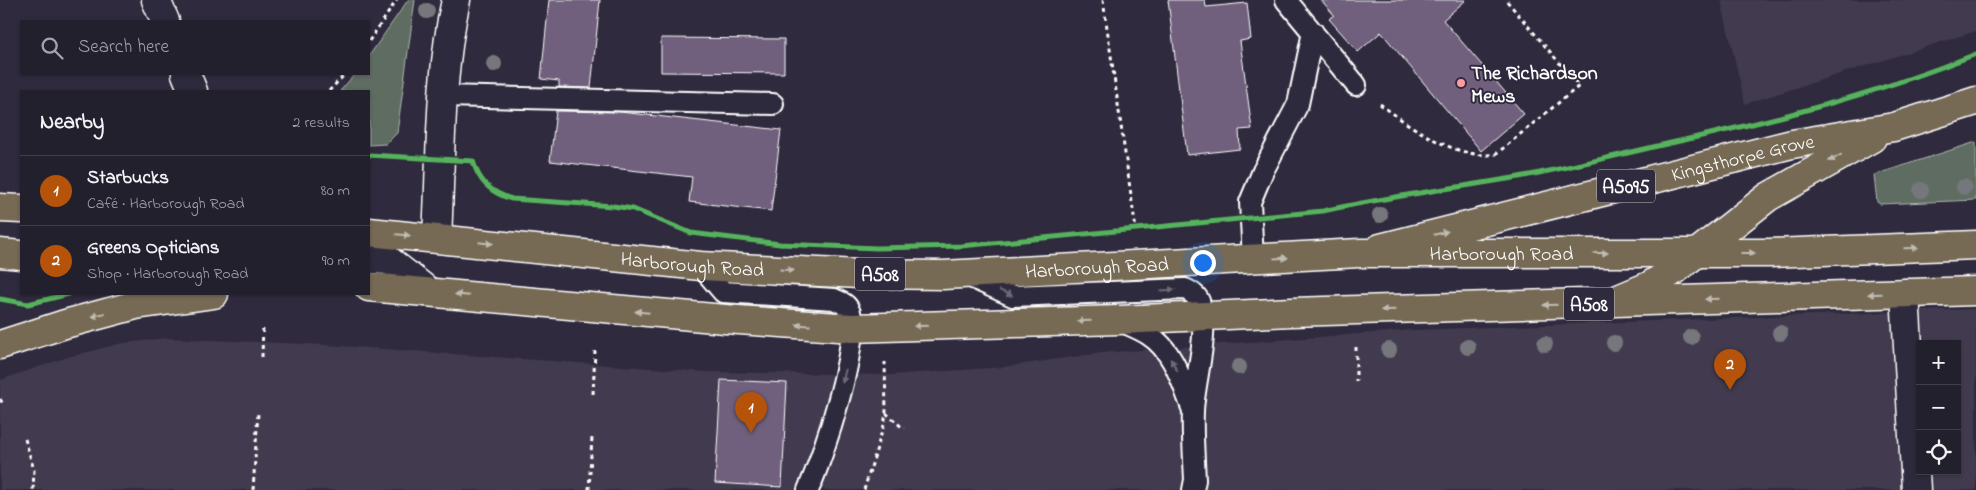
<!DOCTYPE html>
<html lang="en">
<head>
<meta charset="utf-8">
<style>
  :root { --surface:#23202e; --page:#2b2836; --text:#f1f3f6; --muted:#a3a3aa; --line:#403e4a; --accent:#b45309 }
  body { margin:0; font-family:"Indie Flower",sans-serif; background:var(--page); color:var(--text) }
  .controls { position:absolute; right:15px; bottom:15px; display:grid; overflow:hidden; border-radius:0px; box-shadow:0 1px 4px #0004 }
  .controls button { width:45px; height:45px; display:grid; place-items:center; padding:0; border:0; border-bottom:1px solid var(--line); background:var(--surface); color:var(--text); font:25px sans-serif }
  .you { position:absolute; left:1202px; top:262px; width:18px; height:18px; margin:-12px; border:4px solid #fff; border-radius:50%; background:#1a73e8; box-shadow:0 0 0 8px #1a73e833 }
  .badge { display:grid; place-items:center; width:32px; height:32px; border-radius:50%; background:var(--accent); color:#fff; font-size:16px; font-weight:700 }
  .pin { position:absolute; translate:-50% -41px; filter:drop-shadow(0 1px 2px #0008) }
  .pin::after { content:''; position:absolute; top:26px; width:18px; height:15px; background:inherit; clip-path:polygon(0 0,100% 0,50% 100%) }
  .list { margin:0; padding:0; list-style:none }
  h2 { display:flex; justify-content:space-between; align-items:center; height:65px; margin:0; padding:0 20px; font-size:21px }
  h2 small { font-size:16px; font-weight:400; color:var(--muted) }
  .list li { display:grid; grid-template-columns:32px 1fr auto; gap:15px; align-items:center; box-sizing:border-box; height:70px; padding:0 20px; border-top:1px solid var(--line) }
  .list b { display:block; font-size:19px; white-space:nowrap }
  .list p { margin:0; font-size:16px; white-space:nowrap; color:var(--muted) }
  .list em { font-size:16px; font-style:normal; color:var(--muted) }
  .icon { flex:none; width:28px; height:28px; fill:none; stroke:currentColor; stroke-width:2; stroke-linecap:round; stroke-linejoin:round }
  .map { position:relative; flex:none; width:1976px; height:490px; overflow:hidden }
  .search { position:absolute; background:var(--surface); box-shadow:0 1px 4px #0004; left:20px; top:20px; width:350px; height:55px; display:flex; align-items:center; gap:12px; box-sizing:border-box; padding:0 18px; border-radius:0px; color:var(--muted); font-size:19px }
  .panel { position:absolute; background:var(--surface); box-shadow:0 1px 4px #0004; left:20px; top:90px; width:350px; height:205px; border-radius:0px }
  .map>svg:first-child { display:block }
  .built { fill:#423a50; fill-rule:evenodd }
  .green { fill:#5e6c62; stroke:#aeb6b0 }
  .building { fill:#70617d; stroke:#fff }
  .lines { fill:none; stroke-linecap:round; stroke-linejoin:round }
  .service-casing { stroke:#fff; stroke-width:24 }
  .minor-casing { stroke:#fff; stroke-width:31 }
  .primary-casing { stroke:#fff; stroke-width:31 }
  .trunk-casing { stroke:#fff; stroke-width:31 }
  .path { stroke:#fff; stroke-width:3; stroke-dasharray:4 4; stroke-linecap:butt }
  .service { stroke:#2f2a3d; stroke-width:20 }
  .minor { stroke:#2f2a3d; stroke-width:28 }
  .primary { stroke:#766a55; stroke-width:28 }
  .trunk { stroke:#766a55; stroke-width:28 }
  .cycleway-casing { stroke:#2f2a3d; stroke-width:8 }
  .cycleway { stroke:#56b35d; stroke-width:5 }
  .tree { fill:#75777c }
  .oneway { fill:#c1bcb2 }
  .oneway2 { fill:#6d6a77 }
  .poi-dot { fill:#ff9aa2; stroke:#2f2a3d; stroke-width:2 }
  .labels { text-anchor:middle; stroke-width:4; stroke-linejoin:round; paint-order:stroke }
  .shield { fill:#2f2a3d; stroke:#c1bfc5; stroke-width:1 }
  .shield-label { font-size:19px; font-weight:bold; fill:#fff }
  .poi-label { font-size:20px; font-weight:bold; fill:#fff; stroke:#2f2a3d; text-anchor:start }
  .street-label { font-size:20px; fill:#fff; stroke:#2f2a3d }
</style>
</head>
<body>
<div class="map">
<svg width="1976" height="490" viewBox="0 0 1976 490">
  <rect width="100%" height="100%" fill="#2f2a3d"/>
  <filter id="ink" filterUnits="userSpaceOnUse"><feTurbulence type="fractalNoise" baseFrequency=".02" numOctaves="2"/><feDisplacementMap in="SourceGraphic" scale="10" xChannelSelector="R" yChannelSelector="G"/><feConvolveMatrix kernelMatrix="1 2 1 2 8 2 1 2 1" color-interpolation-filters="sRGB"/></filter>
  <g filter="url(#ink)">
    <path class="built" d="M 1721,0 L 1976,0 L 1976,31 L 1745,104 Z
      M 1976,309 L 1976,490 L 0,490 L 0,380 L 65,358 L 118,344 L 166,338 L 328,345 L 707,372 L 890,375 L 1003,367 L 1100,353 L 1413,330 ZM 1920,344 L 1957,344 L 1957,471 L 1920,471 Z"/>
    <path class="green" d="M 408,0 L 415,0 L 397,133 L 386,144 L 369,145 L 369,91 L 340,91 L 355,74 L 369,74 L 369,56 Z
      M 1976,142 L 1976,200 L 1880,204 L 1877,202 L 1874,175 Z"/>
    <path class="building" d="M 549,0 L 600,0 L 591,88 L 559,87 L 559,81 L 541,79 Z
      M 1168,0 L 1205,0 L 1206,7 L 1247,3 L 1251,39 L 1240,41 L 1252,129 L 1239,130 L 1240,149 L 1187,155 Z
      M 1321,0 L 1466,0 L 1443,20 L 1524,114 L 1481,151 L 1381,32 L 1358,52 L 1329,19 L 1334,15 Z
      M 661,38 L 784,39 L 784,73 L 661,72 Z
      M 556,111 L 620,112 L 781,130 L 771,211 L 689,202 L 692,177 L 550,161 Z
      M 721,380 L 787,383 L 782,487 L 715,483 Z"/>
    <g class="lines">
      <defs>
        <path id="service" d="M 1286,0 L 1356,85
          M 444,96 L 773,104
          M 1253,259 L 1250,202 L 1263,171 L 1298,104 L 1313,32
          M 701,266 L 723,292 L 834,299 C 840,302 846,303 849,310 C 863,337 822,460 808,490
          M 966,275 L 1013,296 L 1185,289 C 1192,292 1198,296 1200,304 C 1210,332 1194,382 1193,411 C 1192,434 1194,457 1195,480 L 1193,490
          M 1120,321 C 1129,325 1140,329 1149,335 C 1173,350 1182,382 1192,408"/>
        <path id="minor" d="M 156,0 L 165,21
          M 186,74 L 193,91
          M 437,238 C 441,161 439,75 456,0
          M 369,259 L 388,260 L 429,292
          M 1905,293 L 1916,490"/>
        <g id="primary">
          <path id="s1" d="M 1380,248 L 1792,144 L 1894,127 L 1976,101"/>
          <path d="M 1611,302 L 1649,286 L 1675,270 L 1768,197 L 1872,138"/>
          <path d="M 0,345 L 65,324 L 136,305 L 214,294"/>
        </g>
        <g id="trunk">
          <path d="M 0,208 L 21,209"/>
          <path id="s2" d="M 369,232 L 701,266 L 859,274 L 943,275 L 1360,253 L 1770,253 L 1976,245"/>
          <path d="M 0,253 L 21,255"/>
          <path d="M 369,287 L 725,319 L 852,328 L 1119,320 L 1292,312 L 1976,291"/>
        </g>
      </defs>
      <use href="#service" class="service-casing"/>
      <use href="#minor" class="minor-casing"/>
      <use href="#primary" class="primary-casing"/>
      <use href="#trunk" class="trunk-casing"/>
      <path class="path" d="M 1103,0 L 1136,230
        M 369,41 L 397,0
        M 329,91 L 345,74
        M 1380,104 C 1409,126 1458,161 1496,154 L 1579,86 L 1506,0
        M 1356,347 L 1356,381
        M 262,357 L 263,325
        M 593,394 L 595,351
        M 0,399 L 3,404
        M 886,413 L 904,429
        M 25,439 L 34,470 L 33,490
        M 253,490 L 258,413
        M 589,490 L 592,437
        M 864,490 L 884,425 L 886,413 L 885,362"/>
      <use href="#service" class="service"/>
      <use href="#minor" class="minor"/>
      <use href="#primary" class="primary"/>
      <use href="#trunk" class="trunk"/>
      <defs>
        <path id="cycleway" d="M 369,155 L 473,161 C 479,182 491,193 512,199 L 613,206 L 633,209 L 691,233 L 780,244 L 877,248 L 961,246 L 1323,211 C 1389,196 1457,188 1524,176 C 1567,168 1610,157 1653,147 C 1763,123 1871,96 1976,54
          M 0,299 L 28,304 L 69,294"/>
      </defs>
      <use href="#cycleway" class="cycleway-casing"/>
      <use href="#cycleway" class="cycleway"/>
    </g>
    <g class="tree">
      <circle cx="427" cy="11" r="8"/>
      <circle cx="494" cy="64" r="8"/>
      <circle cx="1964" cy="187" r="8"/>
      <circle cx="1921" cy="190" r="8"/>
      <circle cx="1380" cy="215" r="8"/>
      <circle cx="1780" cy="333" r="8"/>
      <circle cx="1691" cy="337" r="8"/>
      <circle cx="1614" cy="343" r="8"/>
      <circle cx="1545" cy="344" r="8"/>
      <circle cx="1468" cy="347" r="8"/>
      <circle cx="1389" cy="350" r="8"/>
      <circle cx="1239" cy="367" r="8"/>
    </g>
    <defs><path id="oneway-solid" d="M-6-.8H1V-3.2L6.5 0L1 3.2V.8H-6Z" transform="scale(1.25)"/></defs>
    <g class="oneway">
      <use href="#oneway-solid" transform="translate(1835 158) rotate(152)"/>
      <use href="#oneway-solid" transform="translate(1441 233) rotate(-14)"/>
      <use href="#oneway-solid" transform="translate(403 235) rotate(5)"/>
      <use href="#oneway-solid" transform="translate(486 243) rotate(6)"/>
      <use href="#oneway-solid" transform="translate(1911 248) rotate(-2)"/>
      <use href="#oneway-solid" transform="translate(1601 253)"/>
      <use href="#oneway-solid" transform="translate(1748 253)"/>
      <use href="#oneway-solid" transform="translate(1281 258) rotate(-3)"/>
      <use href="#oneway-solid" transform="translate(787 270) rotate(3)"/>
      <use href="#oneway-solid" transform="translate(1875 294) rotate(178)"/>
      <use href="#oneway-solid" transform="translate(462 295) rotate(-175)"/>
      <use href="#oneway-solid" transform="translate(1712 299) rotate(178)"/>
      <use href="#oneway-solid" transform="translate(1550 305) rotate(178)"/>
      <use href="#oneway-solid" transform="translate(1388 310) rotate(178)"/>
      <use href="#oneway-solid" transform="translate(642 312) rotate(-175)"/>
      <use href="#oneway-solid" transform="translate(98 315) rotate(165)"/>
      <use href="#oneway-solid" transform="translate(1084 321) rotate(178)"/>
      <use href="#oneway-solid" transform="translate(803 325) rotate(-176)"/>
      <use href="#oneway-solid" transform="translate(921 326) rotate(178)"/>
    </g>
    <g class="oneway2">
      <use href="#oneway-solid" transform="translate(1168 290) rotate(-3)"/>
      <use href="#oneway-solid" transform="translate(1006 293) rotate(23)"/>
      <use href="#oneway-solid" transform="translate(1174 365) rotate(-120)"/>
      <use href="#oneway-solid" transform="translate(844 376) rotate(104)"/>
    </g>
  </g>
  <circle class="poi-dot" cx="1461" cy="83" r="5"/>
  <g class="labels">
    <g class="shield">
      <rect x="1597" y="169.5" width="58" height="33" rx="4"/>
      <rect x="855" y="257.5" width="50" height="33" rx="4"/>
      <rect x="1564" y="287.5" width="50" height="33" rx="4"/>
    </g>
    <g class="shield-label">
      <text x="1626" y="193">A5095</text>
      <text x="880" y="281">A508</text>
      <text x="1589" y="311">A508</text>
    </g>
    <g class="poi-label">
      <text x="1471" y="79">The Richardson<tspan x="1471" dy="23">Mews</tspan></text>
    </g>
    <g class="street-label">
      <text dy="7" stroke="none"><textPath href="#s1" startOffset="374">Kingsthorpe Grove</textPath></text>
      <text dy="7" stroke="none"><textPath href="#s2" startOffset="1135">Harborough Road</textPath></text>
      <text dy="7" stroke="none"><textPath href="#s2" startOffset="325">Harborough Road</textPath></text>
      <text dy="7" stroke="none"><textPath href="#s2" startOffset="730">Harborough Road</textPath></text>
    </g>
  </g>
</svg>
<div class="controls">
<button>+</button>
<button>−</button>
<button><svg class="icon" aria-label="locate" viewBox="0 0 24 24"><circle cx="12" cy="12" r="6"/><path d="M12 2v4M12 18v4M2 12h4M18 12h4"/></svg></button>
</div>
<div class="you"></div>
<div class="pin badge" style="left:751px;top:433px">1</div>
<div class="pin badge" style="left:1730px;top:390px">2</div>
<div class="search"><svg class="icon" aria-label="search" viewBox="0 0 24 24"><circle cx="10" cy="10" r="6"/><path d="M15 15l6 6"/></svg>Search here</div>
<section class="panel">
<h2>Nearby<small>2 results</small></h2>
<ul class="list">
<li><span class="badge">1</span><div><b>Starbucks</b><p>Café · Harborough Road</p></div><em>80 m</em></li>
<li><span class="badge">2</span><div><b>Greens Opticians</b><p>Shop · Harborough Road</p></div><em>90 m</em></li>
</ul>
</section>
</div>
</body>
</html>
